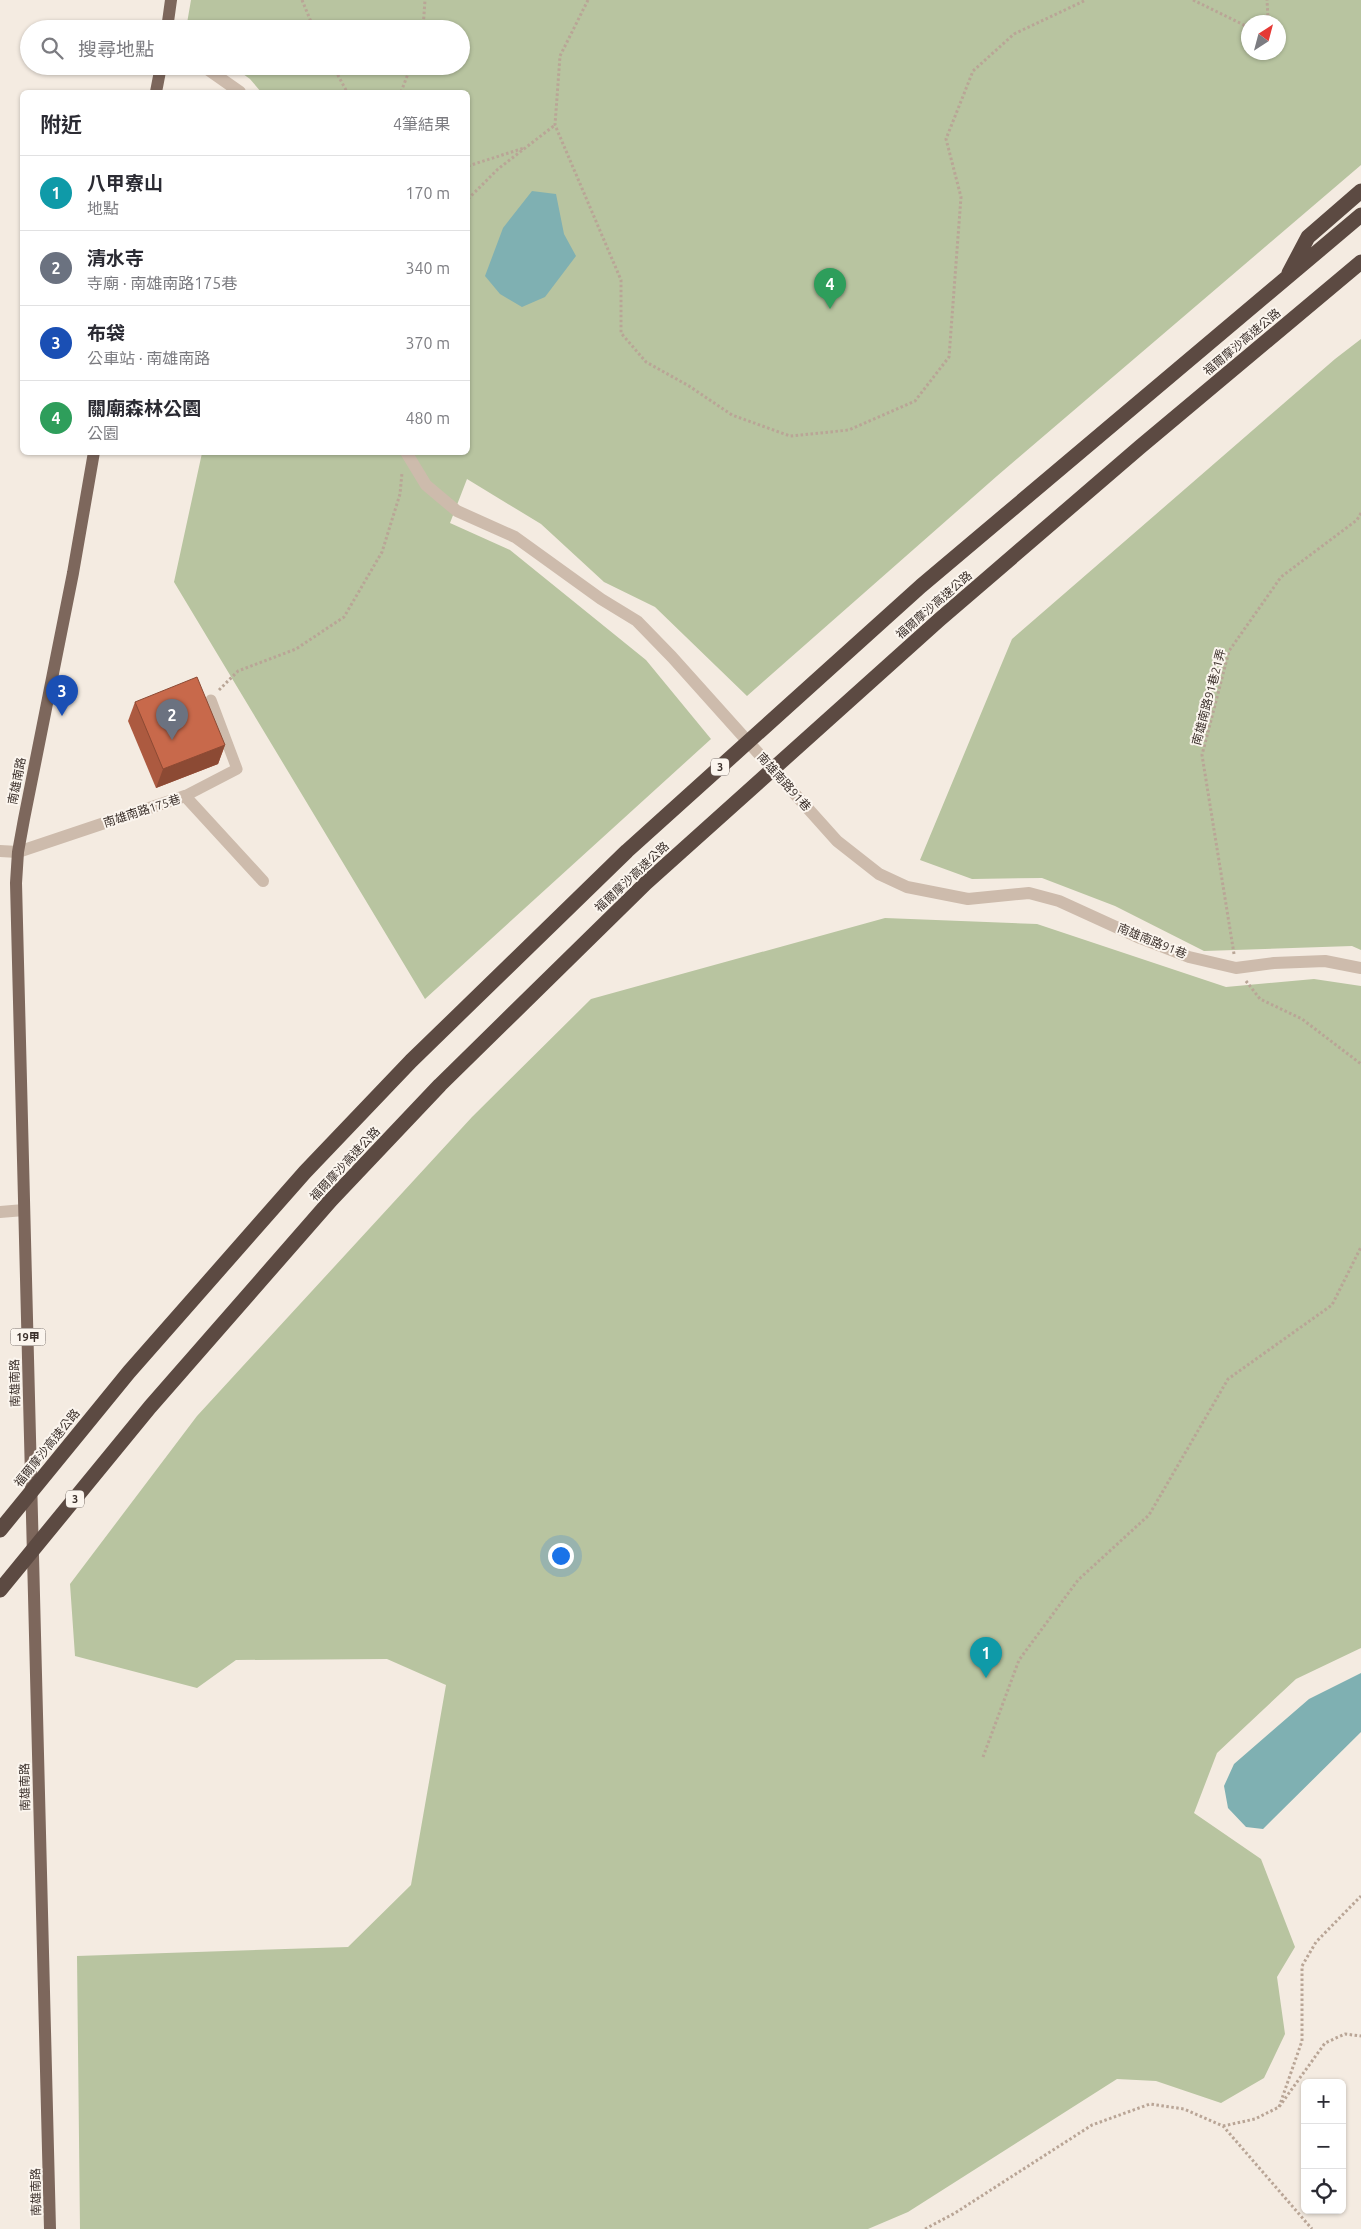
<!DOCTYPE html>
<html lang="zh-TW">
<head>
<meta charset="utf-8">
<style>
  :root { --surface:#fff; --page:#f2f2f3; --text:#2b2b33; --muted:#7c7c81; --line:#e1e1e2; --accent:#1f5a5e }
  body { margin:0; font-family:Ubuntu,"Noto Sans TC",sans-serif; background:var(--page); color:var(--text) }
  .controls { position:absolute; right:15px; bottom:15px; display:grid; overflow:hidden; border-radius:8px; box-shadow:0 1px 4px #0004 }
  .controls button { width:45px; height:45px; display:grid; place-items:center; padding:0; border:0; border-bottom:1px solid var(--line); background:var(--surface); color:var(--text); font:25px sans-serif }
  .compass { position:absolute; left:1241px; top:15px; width:45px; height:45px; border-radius:50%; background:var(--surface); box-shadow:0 1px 4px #0004; rotate:36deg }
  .you { position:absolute; left:560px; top:1555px; width:18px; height:18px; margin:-12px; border:4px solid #fff; border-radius:50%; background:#1a73e8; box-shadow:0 0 0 8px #1a73e833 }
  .badge { display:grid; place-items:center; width:32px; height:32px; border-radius:50%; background:var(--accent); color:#fff; font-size:16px; font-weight:700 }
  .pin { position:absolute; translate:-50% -41px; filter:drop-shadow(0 1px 2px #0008) }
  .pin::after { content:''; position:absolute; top:26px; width:18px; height:15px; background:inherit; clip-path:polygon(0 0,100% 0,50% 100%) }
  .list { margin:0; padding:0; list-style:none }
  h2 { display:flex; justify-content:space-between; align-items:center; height:65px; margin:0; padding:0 20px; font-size:21px }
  h2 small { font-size:16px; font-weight:400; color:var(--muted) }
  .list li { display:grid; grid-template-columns:32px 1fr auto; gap:15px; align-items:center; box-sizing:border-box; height:75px; padding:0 20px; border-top:1px solid var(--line) }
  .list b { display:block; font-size:19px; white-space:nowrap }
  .list p { margin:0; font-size:16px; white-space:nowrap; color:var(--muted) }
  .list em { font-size:16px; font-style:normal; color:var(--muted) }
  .icon { flex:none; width:28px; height:28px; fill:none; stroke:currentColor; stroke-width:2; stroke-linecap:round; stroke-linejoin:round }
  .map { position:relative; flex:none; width:1361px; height:2229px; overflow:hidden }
  .search { position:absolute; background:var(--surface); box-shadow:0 1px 4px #0004; left:20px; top:20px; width:450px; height:55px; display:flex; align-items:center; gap:12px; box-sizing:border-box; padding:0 18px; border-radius:28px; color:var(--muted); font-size:19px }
  .panel { position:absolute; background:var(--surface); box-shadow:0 1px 4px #0004; left:20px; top:90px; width:450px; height:365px; border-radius:8px }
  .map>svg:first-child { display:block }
  .green { fill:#b8c4a0; fill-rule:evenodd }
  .water { fill:#7fb0b2 }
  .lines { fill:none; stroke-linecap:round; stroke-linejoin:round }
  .path { stroke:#b9a596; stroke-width:3; stroke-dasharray:2.5 2.5; stroke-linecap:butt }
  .service { stroke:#cdbbac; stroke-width:11 }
  .minor { stroke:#cdbbac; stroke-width:12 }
  .primary { stroke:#7d675c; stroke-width:12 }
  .motorway { stroke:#5c4a42; stroke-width:15 }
  .wall { fill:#ac5a40 }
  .shaded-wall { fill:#8c4a34 }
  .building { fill:#c8694b; stroke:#8c4a34 }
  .labels { text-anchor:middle; stroke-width:4; stroke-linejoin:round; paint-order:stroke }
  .shield { fill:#fbf5ee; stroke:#756b66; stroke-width:1 }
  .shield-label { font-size:11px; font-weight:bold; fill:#3b302b }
  .street-label { font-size:12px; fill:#3b302b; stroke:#fbf5ee }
</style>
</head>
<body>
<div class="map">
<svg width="1361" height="2229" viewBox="0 0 1361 2229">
  <rect width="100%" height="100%" fill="#f4ebe1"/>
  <path class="green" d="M 191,0 L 1361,0 L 1361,165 L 997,476 L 747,696 L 655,607 L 604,582 L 541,524 L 467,479 L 450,523 L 510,550 L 646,660 L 711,739 L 425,999 L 174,582 L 202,453 L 468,452 L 468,92 L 261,92 L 250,79 L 232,66 L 461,66 L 461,29 L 186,29 ZM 1248,22 L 1278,22 L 1278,52 L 1248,52 Z
    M 1361,339 L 1361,950 L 1352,946 L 1204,951 L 1115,906 L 1042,878 L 972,879 L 920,860 L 1012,639 L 1335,359 Z
    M 885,918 L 1037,924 L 1226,987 L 1314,979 L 1361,986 L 1361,1648 L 1296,1679 L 1217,1753 L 1194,1813 L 1261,1859 L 1295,1947 L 1277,1977 L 1285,2034 L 1264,2078 L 1221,2103 L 1156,2081 L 1117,2079 L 908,2212 L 868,2229 L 80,2229 L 77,1956 L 348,1947 L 411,1885 L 446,1685 L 387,1659 L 236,1660 L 197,1688 L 75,1656 L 70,1584 L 197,1416 L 472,1117 L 591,999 Z"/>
  <path class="water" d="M 532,191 L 556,194 L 564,234 L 576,256 L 545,297 L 522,307 L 500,294 L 485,276 L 503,228 Z
    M 1361,1673 L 1361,1732 L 1263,1829 L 1246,1827 L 1228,1808 L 1224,1786 L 1234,1764 L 1309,1699 Z"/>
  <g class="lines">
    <path class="path" d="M 302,0 L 314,29
      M 588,0 L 560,56 L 555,125 L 621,280 L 621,333 L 646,362 L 689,386 L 732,415 L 790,436 L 849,430 L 915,401 L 949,357 L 961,197 L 946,139 L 973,71 L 1014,34 L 1086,0
      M 1193,0 L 1246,26 L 1248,25
      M 1256,22 L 1268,18 L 1267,0
      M 423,29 L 425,0
      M 333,66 L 347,92
      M 401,92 L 411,66
      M 468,166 L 524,148
      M 468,199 L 498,169 L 555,125
      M 219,690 L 238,671 L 296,649 L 344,617 L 382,552 L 400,494 L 402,473
      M 1234,954 L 1202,755 L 1229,651 L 1281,577 L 1357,520 L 1361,513
      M 1246,981 L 1260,999 L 1302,1019 L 1361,1064
      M 983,1757 L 1019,1660 L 1078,1580 L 1149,1515 L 1228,1379 L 1332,1305 L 1361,1247
      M 1279,2107 L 1302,2041 L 1302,1966 L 1316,1942 L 1361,1896
      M 1223,2126 L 1255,2119 L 1279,2107 L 1325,2043 L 1345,2034 L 1361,2036
      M 925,2229 L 955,2213 L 1092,2125 L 1150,2104 L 1184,2109 L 1223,2126 L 1312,2229"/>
    <path class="service" d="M 185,796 L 237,769 L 211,700"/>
    <path class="minor" d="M 203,66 L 240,92
      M 406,452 L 426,485 L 457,511 L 515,537 L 601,599 L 637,621 L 672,657 L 837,841 L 879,874 L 907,887 L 968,899 L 1029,893 L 1059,901 L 1140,938 L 1189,957 L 1236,968 L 1274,963 L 1325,961 L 1361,968
      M 0,851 L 18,852 L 185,796 L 263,881
      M 0,1212 L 24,1210"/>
    <path class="primary" d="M 167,29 L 171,0
      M 156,92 L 161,66
      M 50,2229 L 16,883 L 18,852 L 24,819 L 73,573 L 94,452"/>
    <path class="motorway" d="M 1289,273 L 1308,237 L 1361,191
      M 0,1530 L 129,1372 L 305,1172 L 411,1061 L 627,851 L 921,586 L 1361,215
      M 0,1590 L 150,1407 L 331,1200 L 440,1085 L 646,883 L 939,620 L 1140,447 L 1361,262"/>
  </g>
  <path class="wall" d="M 135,702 L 225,745 L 218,764 L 156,788 L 128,721 Z"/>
  <path class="shaded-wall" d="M 225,745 L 218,764 L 156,788 L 163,769 Z"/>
  <path class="building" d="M 197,677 L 225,745 L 163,769 L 135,702 Z"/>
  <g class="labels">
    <g class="shield">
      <rect x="711" y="758.5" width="18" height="17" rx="4"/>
      <rect x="10.5" y="1328.5" width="35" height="17" rx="4"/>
      <rect x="66" y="1490.5" width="18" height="17" rx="4"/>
    </g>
    <g class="shield-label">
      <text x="720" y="771">3</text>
      <text x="28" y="1341">19甲</text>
      <text x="75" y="1503">3</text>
    </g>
    <g class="street-label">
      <text transform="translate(1242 342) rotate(-40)" y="4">福爾摩沙高速公路</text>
      <text transform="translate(934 605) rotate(-41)" y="4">福爾摩沙高速公路</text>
      <text transform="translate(1209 697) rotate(-75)" y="4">南雄南路91巷21弄</text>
      <text transform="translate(17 781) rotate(-79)" y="4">南雄南路</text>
      <text transform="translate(784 782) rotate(48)" y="4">南雄南路91巷</text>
      <text transform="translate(142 811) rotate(-18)" y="4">南雄南路175巷</text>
      <text transform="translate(632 877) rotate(-43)" y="4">福爾摩沙高速公路</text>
      <text transform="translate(1152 941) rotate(22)" y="4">南雄南路91巷</text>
      <text transform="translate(345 1164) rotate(-47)" y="4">福爾摩沙高速公路</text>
      <text transform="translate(15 1383) rotate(-91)" y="4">南雄南路</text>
      <text transform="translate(47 1448) rotate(-51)" y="4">福爾摩沙高速公路</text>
      <text transform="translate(25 1787) rotate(-91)" y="4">南雄南路</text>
      <text transform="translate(36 2192) rotate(-91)" y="4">南雄南路</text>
    </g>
  </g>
</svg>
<div class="controls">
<button>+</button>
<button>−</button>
<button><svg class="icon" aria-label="locate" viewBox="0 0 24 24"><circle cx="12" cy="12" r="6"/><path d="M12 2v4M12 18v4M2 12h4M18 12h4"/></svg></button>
</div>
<svg class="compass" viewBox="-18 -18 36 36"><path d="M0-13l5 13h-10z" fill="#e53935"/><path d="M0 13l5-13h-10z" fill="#7c7c81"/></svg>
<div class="you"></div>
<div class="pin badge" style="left:986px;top:1678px;background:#0f9aa8">1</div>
<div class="pin badge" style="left:172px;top:740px;background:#6b7280">2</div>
<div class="pin badge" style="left:62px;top:716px;background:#1a4fb4">3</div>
<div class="pin badge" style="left:830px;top:309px;background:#2e9e5b">4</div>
<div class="search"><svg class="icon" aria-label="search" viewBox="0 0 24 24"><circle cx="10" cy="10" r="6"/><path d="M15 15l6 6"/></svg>搜尋地點</div>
<section class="panel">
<h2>附近<small>4筆結果</small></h2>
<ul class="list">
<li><span class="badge" style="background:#0f9aa8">1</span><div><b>八甲寮山</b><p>地點</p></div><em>170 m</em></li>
<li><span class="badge" style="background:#6b7280">2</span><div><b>清水寺</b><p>寺廟 · 南雄南路175巷</p></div><em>340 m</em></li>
<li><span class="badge" style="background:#1a4fb4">3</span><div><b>布袋</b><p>公車站 · 南雄南路</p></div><em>370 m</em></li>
<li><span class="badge" style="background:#2e9e5b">4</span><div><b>關廟森林公園</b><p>公園</p></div><em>480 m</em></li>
</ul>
</section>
</div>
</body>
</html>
